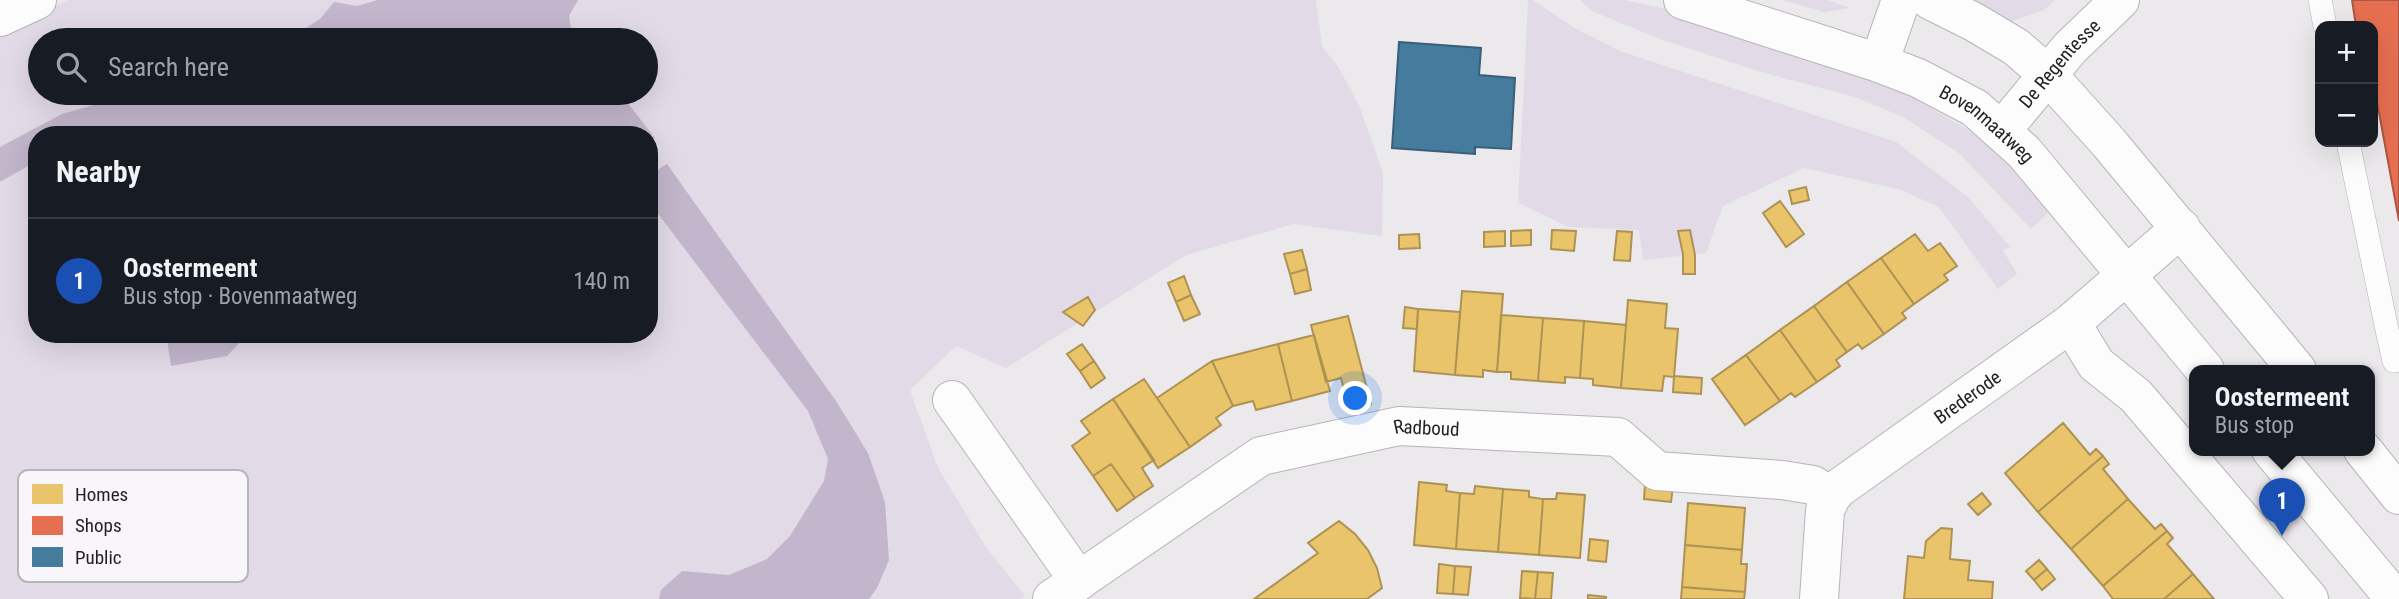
<!DOCTYPE html>
<html lang="en">
<head>
<meta charset="utf-8">
<style>
  :root { --surface:#171b24; --page:#242831; --text:#f1f3f6; --muted:#9ea1a6; --line:#363941; --accent:#db2777 }
  body { margin:0; font-family:"Roboto Condensed",sans-serif; background:var(--page); color:var(--text) }
  .controls { position:absolute; right:21px; top:21px; display:grid; overflow:hidden; border-radius:14px; box-shadow:0 7px 28px #0002 }
  .controls button { width:63px; height:63px; display:grid; place-items:center; padding:0; border:0; border-bottom:2px solid var(--line); background:var(--surface); color:var(--text); font:35px sans-serif }
  .you { position:absolute; left:1356px; top:399px; width:24px; height:24px; margin:-18px; border:5px solid #fff; border-radius:50%; background:#1a73e8; box-shadow:0 0 0 10px #1a73e833 }
  .badge { display:grid; place-items:center; width:46px; height:46px; border-radius:50%; background:var(--accent); color:#fff; font-size:23px; font-weight:700 }
  .pin { position:absolute; translate:-50% -58px; filter:drop-shadow(0 2px 4px #0008) }
  .pin::after { content:''; position:absolute; top:37px; width:24px; height:21px; background:inherit; clip-path:polygon(0 0,100% 0,50% 100%) }
  .popup { position:absolute; left:2189px; top:365px; width:186px; height:91px; box-sizing:border-box; display:grid; place-content:center; border-radius:14px; background:var(--surface); filter:drop-shadow(0 2px 5px #0005); font-size:23px; white-space:nowrap; color:var(--muted) }
  .popup b { font-size:26px; color:var(--text) }
  .popup::after { content:''; position:absolute; left:50%; top:100%; margin-left:-14px; border:14px solid transparent; border-top-color:var(--surface) }
  .list { margin:0; padding:0; list-style:none }
  h2 { display:flex; justify-content:space-between; align-items:center; height:91px; margin:0; padding:0 28px; font-size:30px }
  h2 small { font-size:23px; font-weight:400; color:var(--muted) }
  .list li { display:grid; grid-template-columns:46px 1fr auto; gap:21px; align-items:center; box-sizing:border-box; height:126px; padding:0 28px; border-top:2px solid var(--line) }
  .list b { display:block; font-size:26px; white-space:nowrap }
  .list p { margin:0; font-size:23px; white-space:nowrap; color:var(--muted) }
  .list em { font-size:23px; font-style:normal; color:var(--muted) }
  .icon { flex:none; width:38px; height:38px; fill:none; stroke:currentColor; stroke-width:2; stroke-linecap:round; stroke-linejoin:round }
  .map { position:relative; flex:none; width:2399px; height:599px; overflow:hidden }
  .search { position:absolute; background:var(--surface); box-shadow:0 7px 28px #0002; left:28px; top:28px; width:630px; height:77px; display:flex; align-items:center; gap:18px; box-sizing:border-box; padding:0 24px; border-radius:38px; color:var(--muted); font-size:26px }
  .panel { position:absolute; background:var(--surface); box-shadow:0 7px 28px #0002; left:28px; top:126px; width:630px; height:217px; border-radius:28px }
  .map>svg:first-child { display:block }
  .green { fill:#e2dae7; fill-rule:evenodd }
  .water { fill:#c3b6cc }
  .homes { fill:#e9c46a; stroke:#ad9254; stroke-width:2 }
  .shops { fill:#e76f51; stroke:#ab5743; stroke-width:2 }
  .public { fill:#457b9d; stroke:#3a5f78; stroke-width:2 }
  .lines { fill:none; stroke-linecap:round; stroke-linejoin:round }
  .lane-casing { stroke:#b6b4b7; stroke-width:24 }
  .street-casing { stroke:#b6b4b7; stroke-width:40 }
  .secondary-casing { stroke:#b6b4b7; stroke-width:40 }
  .lane { stroke:#fcfcfc; stroke-width:23 }
  .street { stroke:#fcfcfc; stroke-width:38 }
  .secondary { stroke:#fcfcfc; stroke-width:38 }
  .labels { text-anchor:middle; stroke-width:7; stroke-linejoin:round; paint-order:stroke }
  .street-label { font-size:19px; fill:#201f21; stroke:#f8f5fb }
  .key { fill:#f8f5fb; stroke:#b7b5ba; stroke-width:2 }
  .key-label { font-size:19px; fill:#201f21 }
</style>
</head>
<body>
<div class="map">
<svg width="2399" height="599" viewBox="0 0 2399 599">
  <rect width="100%" height="100%" fill="#ebe9ec"/>
  <path class="green" d="M 68,0 L 1316,0 L 1322,46 L 1339,68 L 1360,108 L 1383,173 L 1382,236 L 1293,224 L 1186,255 L 1006,368 L 956,346 L 910,390 L 938,468 L 986,547 L 1025,596 L 1020,599 L 0,599 L 0,33 ZM 40,40 L 646,40 L 646,93 L 40,93 ZM 37,135 L 649,135 L 649,334 L 37,334 Z
    M 1528,0 L 1533,0 L 1573,27 L 1623,52 L 1896,142 L 1968,197 L 2010,247 L 2003,250 L 2017,274 L 1998,289 L 1939,207 L 1898,189 L 1804,168 L 1723,206 L 1706,253 L 1643,260 L 1639,230 L 1569,227 L 1518,203 Z
    M 1580,0 L 1624,0 L 1671,10 L 1888,83 L 1975,134 L 2005,157 L 2050,211 L 2031,229 L 1959,153 L 1903,117 L 1855,97 L 1761,72 L 1660,39 L 1592,11 Z
    M 1783,0 L 1827,0 L 1850,8 L 1824,12 Z
    M 1973,0 L 2055,0 L 2044,10 L 2009,22 Z"/>
  <path class="water" d="M 378,0 L 578,0 L 569,16 L 571,28 L 580,40 L 287,40 L 320,19 L 334,2 L 357,6 Z
    M 136,93 L 620,93 L 655,138 L 649,142 L 649,135 L 138,135 L 137,127 L 104,135 L 37,135 L 37,161 L 0,182 L 0,147 L 62,114 Z
    M 667,164 L 836,401 L 868,453 L 885,502 L 889,560 L 877,588 L 869,599 L 659,599 L 661,590 L 682,571 L 729,575 L 767,559 L 790,536 L 824,481 L 828,459 L 808,411 L 649,202 L 649,175 Z
    M 166,334 L 248,334 L 227,356 L 171,366 Z"/>
  <path class="homes" d="M 1806,187 L 1809,200 L 1792,204 L 1789,191 Z
    M 1780,201 L 1804,234 L 1786,247 L 1763,213 Z
    M 1531,230 L 1531,245 L 1511,246 L 1511,231 Z
    M 1552,230 L 1576,231 L 1574,251 L 1551,249 Z
    M 1690,230 L 1695,255 L 1695,274 L 1683,274 L 1683,254 L 1678,231 Z
    M 1505,231 L 1505,246 L 1484,247 L 1484,232 Z
    M 1617,231 L 1632,232 L 1630,261 L 1614,260 Z
    M 1419,234 L 1420,248 L 1399,249 L 1399,235 Z
    M 1915,234 L 1928,251 L 1940,243 L 1957,266 L 1944,275 L 1948,280 L 1914,304 L 1881,258 Z
    M 1302,250 L 1307,269 L 1290,274 L 1284,254 Z
    M 1881,258 L 1914,304 L 1902,313 L 1906,318 L 1884,334 L 1847,282 Z
    M 1307,269 L 1311,290 L 1295,294 L 1290,274 Z
    M 1184,276 L 1191,295 L 1176,302 L 1168,283 Z
    M 1847,282 L 1884,334 L 1862,349 L 1858,344 L 1847,352 L 1814,306 Z
    M 1462,291 L 1503,294 L 1497,372 L 1483,370 L 1483,377 L 1455,375 Z
    M 1191,295 L 1200,314 L 1184,321 L 1176,302 Z
    M 1088,297 L 1095,310 L 1083,326 L 1063,312 Z
    M 1628,300 L 1667,304 L 1665,328 L 1678,329 L 1674,377 L 1664,376 L 1662,391 L 1621,388 Z
    M 1814,306 L 1847,352 L 1836,360 L 1840,366 L 1817,382 L 1780,330 Z
    M 1405,307 L 1418,309 L 1417,329 L 1403,328 Z
    M 1418,309 L 1460,312 L 1455,375 L 1414,371 Z
    M 1501,315 L 1543,318 L 1538,381 L 1511,379 L 1511,372 L 1497,372 Z
    M 1348,316 L 1371,404 L 1349,410 L 1341,378 L 1326,382 L 1311,325 Z
    M 1543,318 L 1584,321 L 1580,378 L 1565,377 L 1565,383 L 1538,381 Z
    M 1584,321 L 1626,325 L 1621,388 L 1593,385 L 1593,379 L 1580,378 Z
    M 1780,330 L 1817,382 L 1795,397 L 1791,393 L 1780,401 L 1746,355 Z
    M 1314,335 L 1330,391 L 1292,401 L 1278,344 Z
    M 1082,344 L 1094,361 L 1080,371 L 1067,354 Z
    M 1278,344 L 1292,401 L 1256,410 L 1253,401 L 1233,406 L 1212,361 Z
    M 1746,355 L 1780,401 L 1745,425 L 1712,379 Z
    M 1094,361 L 1105,378 L 1091,388 L 1080,371 Z
    M 1212,361 L 1233,406 L 1216,418 L 1221,425 L 1190,447 L 1157,398 Z
    M 1674,376 L 1702,378 L 1701,394 L 1673,392 Z
    M 1144,379 L 1190,447 L 1158,468 L 1113,399 Z
    M 1113,399 L 1154,460 L 1142,468 L 1153,486 L 1135,498 L 1111,464 L 1093,476 L 1072,446 L 1090,433 L 1081,421 Z
    M 2063,423 L 2090,455 L 2096,449 L 2103,456 L 2038,512 L 2005,473 Z
    M 2103,456 L 2109,464 L 2103,469 L 2128,499 L 2071,549 L 2038,512 Z
    M 1111,464 L 1135,498 L 1117,511 L 1093,476 Z
    M 1419,482 L 1447,485 L 1446,491 L 1460,493 L 1456,549 L 1414,545 Z
    M 1645,484 L 1673,486 L 1671,502 L 1644,499 Z
    M 1475,486 L 1503,489 L 1498,552 L 1456,549 L 1460,493 L 1474,494 Z
    M 1503,489 L 1529,491 L 1529,497 L 1543,499 L 1539,555 L 1498,552 Z
    M 1557,493 L 1585,495 L 1580,558 L 1539,555 L 1543,499 L 1556,499 Z
    M 1982,493 L 1991,504 L 1978,515 L 1968,504 Z
    M 2128,499 L 2155,529 L 2161,524 L 2167,531 L 2103,586 L 2071,549 Z
    M 1688,503 L 1745,508 L 1742,550 L 1685,545 Z
    M 1339,521 L 1355,534 L 1368,550 L 1377,568 L 1382,588 L 1367,599 L 1254,599 L 1318,553 L 1308,543 Z
    M 1941,528 L 1952,529 L 1950,559 L 1970,561 L 1968,580 L 1993,582 L 1992,599 L 1904,599 L 1908,556 L 1924,558 L 1926,541 Z
    M 2167,531 L 2173,538 L 2167,544 L 2193,574 L 2164,599 L 2113,599 L 2103,586 Z
    M 1590,539 L 1608,541 L 1606,562 L 1588,560 Z
    M 1685,545 L 1742,550 L 1741,564 L 1747,564 L 1745,592 L 1682,587 Z
    M 2039,560 L 2047,569 L 2034,580 L 2026,571 Z
    M 1439,564 L 1455,566 L 1453,594 L 1437,593 Z
    M 1455,566 L 1471,567 L 1468,595 L 1453,594 Z
    M 2047,569 L 2055,579 L 2042,590 L 2034,580 Z
    M 1522,571 L 1538,572 L 1535,599 L 1520,598 Z
    M 1538,572 L 1553,573 L 1551,599 L 1535,599 Z
    M 2193,574 L 2214,599 L 2164,599 Z
    M 1682,587 L 1745,592 L 1744,599 L 1681,599 Z
    M 1588,595 L 1606,597 L 1606,599 L 1588,599 Z"/>
  <path class="shops" d="M 2352,0 L 2399,0 L 2399,221 L 2373,80 L 2373,26 L 2356,26 Z"/>
  <path class="public" d="M 1399,42 L 1481,48 L 1479,75 L 1515,78 L 1511,149 L 1475,147 L 1475,154 L 1392,148 Z"/>
  <g class="lines">
    <defs>
      <path id="lane" d="M 2320,0 L 2325,26
        M 2348,142 L 2387,330 L 2394,361 L 2399,360"/>
      <g id="street">
        <path d="M 1879,63 L 1901,0"/>
        <path id="s1" d="M 2002,130 L 2070,48 L 2120,0"/>
        <path d="M 2071,323 L 2096,364 L 2136,396 L 2309,599"/>
        <path d="M 952,400 L 1079,581"/>
        <path id="s2" d="M 1052,599 L 1261,456 L 1399,426 L 1618,437 L 1657,471 L 1782,480 L 1813,485 L 1831,497"/>
        <path id="s3" d="M 1819,599 L 1825,510 L 1831,497 L 1839,488 L 2071,323 L 2181,228"/>
      </g>
      <g id="secondary">
        <path id="s4" d="M 1683,0 L 1879,63 L 1918,78 L 1975,108 L 2024,152 L 2205,370"/>
        <path d="M 1930,0 L 1974,22 L 2016,47 L 2047,74 L 2109,143 L 2297,370"/>
        <path d="M 0,17 L 37,0"/>
        <path d="M 2271,450 L 2395,599"/>
        <path d="M 2363,450 L 2399,495"/>
      </g>
    </defs>
    <use href="#lane" class="lane-casing"/>
    <use href="#street" class="street-casing"/>
    <use href="#secondary" class="secondary-casing"/>
    <use href="#lane" class="lane"/>
    <use href="#street" class="street"/>
    <use href="#secondary" class="secondary"/>
  </g>
  <g class="labels">
    <g class="street-label">
      <text dy="7" stroke="none"><textPath href="#s1" startOffset="88">De Regentesse</textPath></text>
      <text dy="7" stroke="none"><textPath href="#s4" startOffset="331">Bovenmaatweg</textPath></text>
      <text dy="7" stroke="none"><textPath href="#s3" startOffset="273">Brederode</textPath></text>
      <text dy="7" stroke="none"><textPath href="#s2" startOffset="422">Radboud</textPath></text>
    </g>
  </g>
  <rect x="18" y="470" width="230" height="112" rx="10" class="key"/>
  <rect x="32" y="484" width="31" height="20" fill="#e9c46a"/>
  <rect x="32" y="516" width="31" height="19" fill="#e76f51"/>
  <rect x="32" y="547" width="31" height="20" fill="#457b9d"/>
  <g class="key-label">
    <text x="75" y="501">Homes</text>
    <text x="75" y="532">Shops</text>
    <text x="75" y="564">Public</text>
  </g>
</svg>
<div class="controls">
<button>+</button>
<button>−</button>
</div>
<div class="you"></div>
<div class="pin badge" style="left:2282px;top:536px;background:#1a4fb4">1</div>
<div class="popup"><b>Oostermeent</b>Bus stop</div>
<div class="search"><svg class="icon" aria-label="search" viewBox="0 0 24 24"><circle cx="10" cy="10" r="6"/><path d="M15 15l6 6"/></svg>Search here</div>
<section class="panel">
<h2>Nearby<small></small></h2>
<ul class="list">
<li><span class="badge" style="background:#1a4fb4">1</span><div><b>Oostermeent</b><p>Bus stop · Bovenmaatweg</p></div><em>140 m</em></li>
</ul>
</section>
</div>
</body>
</html>
